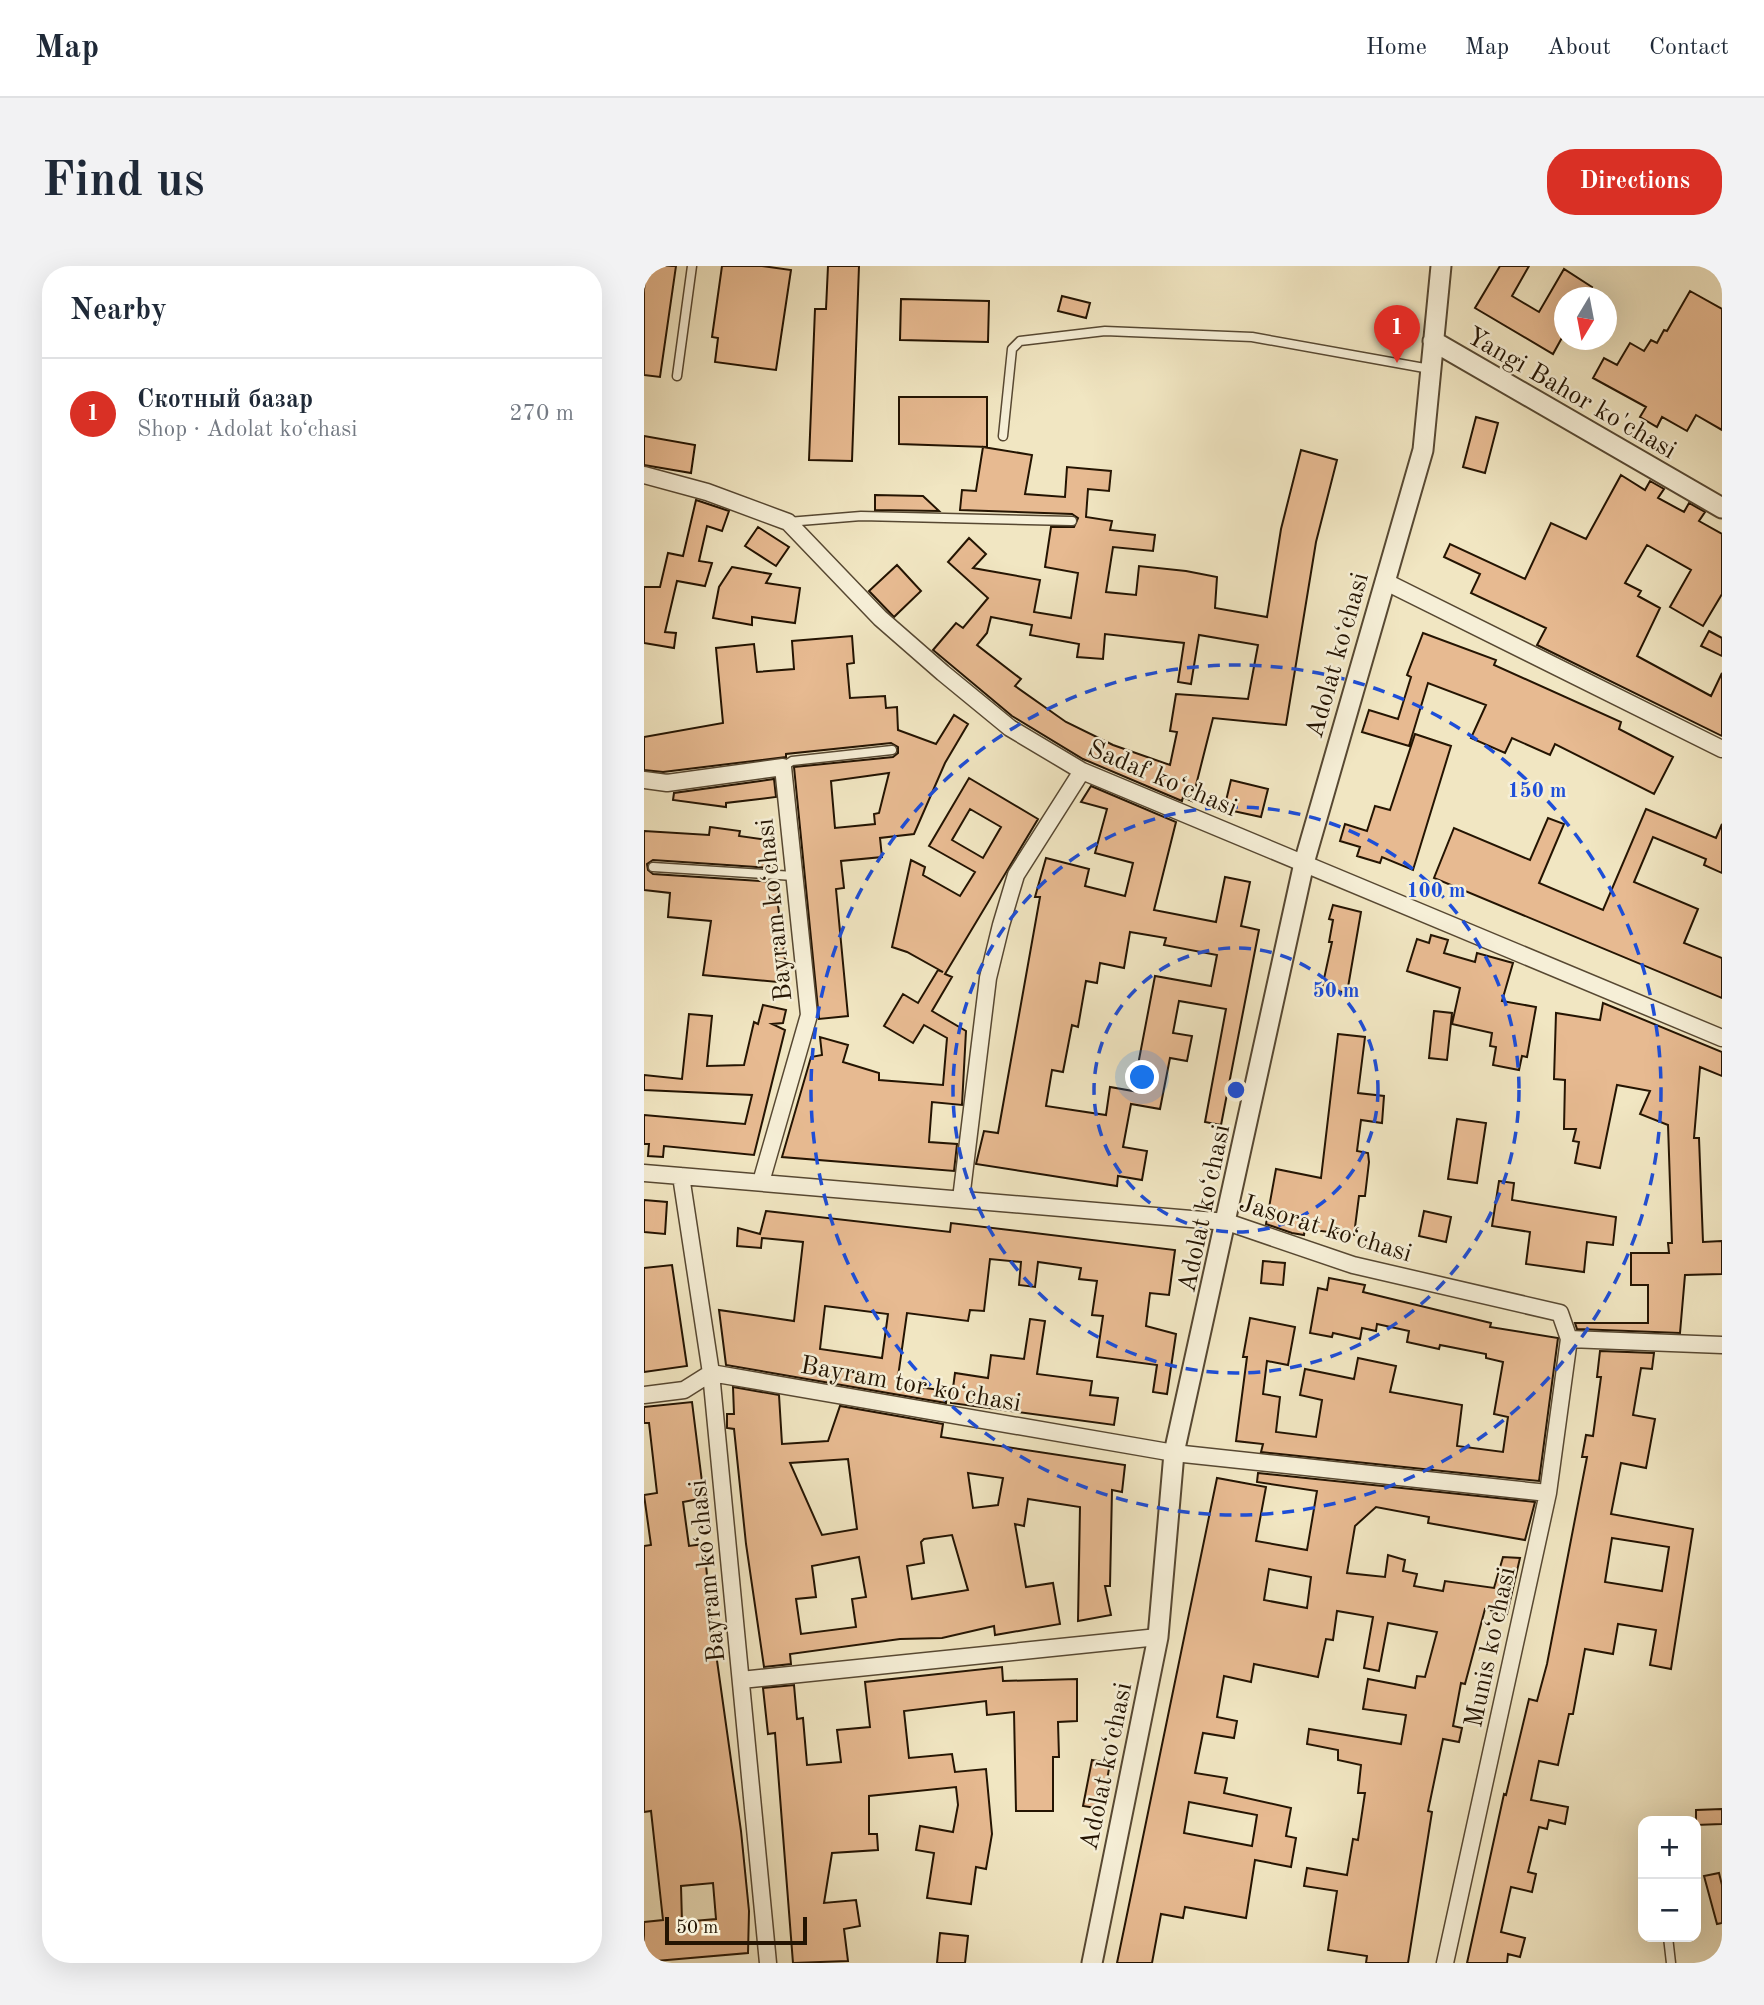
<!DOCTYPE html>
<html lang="en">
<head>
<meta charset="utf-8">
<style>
  :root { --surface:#fff; --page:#f2f2f3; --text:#1f2937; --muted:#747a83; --line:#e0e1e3; --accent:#d93025 }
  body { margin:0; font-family:"Old Standard TT",serif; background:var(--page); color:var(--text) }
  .controls { position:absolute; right:21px; bottom:21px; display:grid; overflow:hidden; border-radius:14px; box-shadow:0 7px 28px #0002 }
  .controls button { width:63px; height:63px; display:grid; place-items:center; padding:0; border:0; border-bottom:2px solid var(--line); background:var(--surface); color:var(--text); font:35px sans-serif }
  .compass { position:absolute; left:910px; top:21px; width:63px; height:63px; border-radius:50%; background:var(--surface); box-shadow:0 7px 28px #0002; rotate:190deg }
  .scale { position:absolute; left:21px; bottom:18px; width:142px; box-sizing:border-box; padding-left:7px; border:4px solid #241402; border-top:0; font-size:19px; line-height:24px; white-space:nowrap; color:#241402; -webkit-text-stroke:5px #f6efd7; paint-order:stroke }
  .you { position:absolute; left:499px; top:812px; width:24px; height:24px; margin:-18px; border:5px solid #fff; border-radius:50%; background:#1a73e8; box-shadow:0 0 0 10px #1a73e833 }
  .badge { display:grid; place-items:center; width:46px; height:46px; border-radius:50%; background:var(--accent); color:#fff; font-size:23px; font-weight:700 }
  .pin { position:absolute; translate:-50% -58px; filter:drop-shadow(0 2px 4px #0008) }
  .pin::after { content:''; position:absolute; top:37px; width:24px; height:21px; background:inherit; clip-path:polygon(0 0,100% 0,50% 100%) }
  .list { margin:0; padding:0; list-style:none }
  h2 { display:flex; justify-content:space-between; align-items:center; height:91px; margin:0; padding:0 28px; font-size:30px }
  h2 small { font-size:23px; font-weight:400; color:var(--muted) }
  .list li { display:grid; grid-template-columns:46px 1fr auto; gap:21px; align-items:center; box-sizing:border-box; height:112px; padding:0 28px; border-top:2px solid var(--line) }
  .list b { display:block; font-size:26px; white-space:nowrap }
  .list p { margin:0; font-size:23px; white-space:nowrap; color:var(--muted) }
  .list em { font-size:23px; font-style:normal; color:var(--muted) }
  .map { position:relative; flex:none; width:1078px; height:1697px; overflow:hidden; border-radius:28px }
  header { display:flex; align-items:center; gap:42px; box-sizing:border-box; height:98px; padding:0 35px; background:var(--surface); border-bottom:2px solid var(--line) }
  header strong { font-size:33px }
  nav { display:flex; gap:38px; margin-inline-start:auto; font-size:24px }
  .intro { display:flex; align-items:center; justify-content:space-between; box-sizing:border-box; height:168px; padding:0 42px }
  h1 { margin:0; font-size:49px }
  .button { padding:18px 32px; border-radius:28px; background:var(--accent); color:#fff; font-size:24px; font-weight:700 }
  main { display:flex; gap:42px; padding:0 42px }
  aside { flex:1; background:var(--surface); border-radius:28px; box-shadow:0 7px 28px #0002 }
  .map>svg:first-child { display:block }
  .building { fill:#e7ba91; stroke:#241402; stroke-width:2; fill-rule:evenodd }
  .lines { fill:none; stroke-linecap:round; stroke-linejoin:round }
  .service-casing { stroke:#574832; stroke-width:11 }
  .minor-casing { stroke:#574832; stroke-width:19 }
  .tertiary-casing { stroke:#574832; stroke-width:23 }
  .service { stroke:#f6efd7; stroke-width:8 }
  .minor { stroke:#f6efd7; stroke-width:16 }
  .tertiary { stroke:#f6efd7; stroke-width:19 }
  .ring { fill:none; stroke:#1d4ed8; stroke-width:3.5; stroke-dasharray:12 9 }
  .labels { text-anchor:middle; stroke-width:5; stroke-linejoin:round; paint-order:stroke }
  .street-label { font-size:26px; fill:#241402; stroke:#f6efd7 }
  .centre { fill:#1d4ed8; stroke:#f6efd7; stroke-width:3.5 }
  .ring-label { font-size:21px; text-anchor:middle; font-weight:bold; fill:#1d4ed8; stroke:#f6efd7; stroke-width:5; stroke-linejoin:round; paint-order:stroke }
</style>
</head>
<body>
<header>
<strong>Map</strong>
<nav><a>Home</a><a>Map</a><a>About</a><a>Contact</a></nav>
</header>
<div class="intro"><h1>Find us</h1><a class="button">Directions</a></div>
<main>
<aside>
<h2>Nearby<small></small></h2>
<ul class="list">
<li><span class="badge">1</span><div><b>Скотный базар</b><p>Shop · Adolat koʻchasi</p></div><em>270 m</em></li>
</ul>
</aside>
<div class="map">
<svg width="1078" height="1697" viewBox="0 0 1078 1697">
  <rect width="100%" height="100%" fill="#f1e6c2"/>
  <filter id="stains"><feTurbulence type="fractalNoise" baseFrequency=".00286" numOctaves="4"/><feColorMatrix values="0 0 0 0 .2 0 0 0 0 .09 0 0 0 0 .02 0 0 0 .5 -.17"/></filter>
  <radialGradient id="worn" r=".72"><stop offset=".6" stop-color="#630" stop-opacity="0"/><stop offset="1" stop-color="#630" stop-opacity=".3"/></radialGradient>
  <path class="building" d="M 3,0 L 32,0 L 16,111 L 0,109 L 0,24 Z
    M 78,0 L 118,0 L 147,4 L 132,104 L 71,96 L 74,72 L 68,71 Z
    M 184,0 L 215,0 L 208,195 L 165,194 L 171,43 L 182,43 Z
    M 856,0 L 885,0 L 868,30 L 895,46 L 920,3 L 948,21 L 942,32 L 920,32 L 920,68 L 909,88 L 831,42 Z
    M 1046,25 L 1078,43 L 1078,164 L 1052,149 L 1043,165 L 1018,151 L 1013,161 L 996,151 L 1002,141 L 949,112 L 960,92 L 973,99 L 986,77 L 1000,85 L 1007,74 L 1013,77 L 1020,64 L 1023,65 Z
    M 418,30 L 446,37 L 442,52 L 414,45 Z
    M 257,33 L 345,35 L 344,76 L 256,74 Z
    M 255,131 L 343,131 L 343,181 L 255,178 Z
    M 832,151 L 854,157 L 841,207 L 819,201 Z
    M 0,170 L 51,179 L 47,207 L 0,199 Z
    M 339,181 L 388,189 L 381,228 L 421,231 L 423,201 L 467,205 L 465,225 L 444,223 L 442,251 L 468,255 L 466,264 L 511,269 L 509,285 L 469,281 L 462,326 L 492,329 L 495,300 L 542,305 L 573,311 L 571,342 L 623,351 L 637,263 L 657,184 L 693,194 L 672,276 L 642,459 L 569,452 L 548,535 L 539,531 L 538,535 L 439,493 L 368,450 L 289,384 L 312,357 L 319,362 L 344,332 L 304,296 L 325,272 L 342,288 L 329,302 L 396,314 L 390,346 L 427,352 L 434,307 L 401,301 L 407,261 L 430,261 L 434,252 L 428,248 L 316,244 L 318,224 L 332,225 ZM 347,351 L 388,359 L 386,369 L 435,378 L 433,391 L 459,393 L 461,368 L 540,377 L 534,416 L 547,418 L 555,369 L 614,379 L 604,433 L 532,428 L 526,465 L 533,466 L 526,499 L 469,479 L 422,456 L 371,420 L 377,413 L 333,379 L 343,367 Z
    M 977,209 L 1001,224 L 1006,215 L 1020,223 L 1014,232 L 1040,246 L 1045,237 L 1061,246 L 1055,255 L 1078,268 L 1078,328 L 1059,360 L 1026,341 L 1047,304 L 1003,279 L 981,317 L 997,325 L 994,330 L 1016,342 L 993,390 L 1067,430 L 1078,407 L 1078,470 L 893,379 L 902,362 L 827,327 L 836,308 L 800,291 L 806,278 L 881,313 L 907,257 L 942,273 Z
    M 231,229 L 279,230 L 295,245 L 231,244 Z
    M 52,234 L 85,245 L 78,265 L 63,260 L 55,295 L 68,297 L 61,320 L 33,315 L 21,366 L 32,367 L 30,382 L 0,377 L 0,321 L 16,321 L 24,287 L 39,290 Z
    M 114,261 L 145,281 L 132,300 L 101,280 Z
    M 253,299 L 277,325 L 250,351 L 225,325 Z
    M 88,301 L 127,308 L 122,317 L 156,322 L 151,357 L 108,351 L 108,359 L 69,352 L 75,321 Z
    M 1065,365 L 1078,372 L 1078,390 L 1057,380 Z
    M 779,367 L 852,394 L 850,399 L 977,456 L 975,463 L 1029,491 L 1010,528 L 911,478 L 906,489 L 868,472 L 861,487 L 827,472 L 842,439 L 784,417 L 765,480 L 718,466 L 725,444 L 754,453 L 767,411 L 763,409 Z
    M 208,370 L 210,397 L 203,398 L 206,432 L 241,430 L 242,442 L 253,441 L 254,464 L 292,478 L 310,449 L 324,458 L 301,497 L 270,568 L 236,572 L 238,591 L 197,595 L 200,622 L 192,623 L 204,750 L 175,753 L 150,501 L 249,491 L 254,487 L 254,481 L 247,477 L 142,488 L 142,491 L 19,506 L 0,504 L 0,471 L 79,457 L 72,382 L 110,378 L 113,406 L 150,403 L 148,375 ZM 245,507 L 235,547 L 230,548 L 231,558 L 191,562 L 187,515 Z
    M 771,468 L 807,480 L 769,604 L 738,591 L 736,597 L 713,590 L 716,581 L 696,575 L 701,558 L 723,565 L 731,540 L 746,544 Z
    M 325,512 L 394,553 L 301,708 L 308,711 L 288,745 L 322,765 L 318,839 L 288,836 L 285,876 L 313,878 L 310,905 L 138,891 L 167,791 L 178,789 L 176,771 L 204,779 L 199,796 L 235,807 L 235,814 L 299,819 L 303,772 L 280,759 L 269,777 L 240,760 L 259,728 L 274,737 L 294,704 L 299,706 L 263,686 L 248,681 L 267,594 L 281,601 L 279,609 L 316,630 L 331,606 L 285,580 ZM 326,543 L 357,561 L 339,592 L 308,574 Z
    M 130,513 L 132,531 L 82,537 L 82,541 L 29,534 L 30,527 Z
    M 587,514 L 624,523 L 617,551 L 580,543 Z
    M 447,520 L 532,556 L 510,644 L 572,656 L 581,611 L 606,616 L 597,660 L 615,664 L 577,859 L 561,856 L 582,743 L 535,735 L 529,767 L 548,770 L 543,795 L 526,792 L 516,843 L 487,838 L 479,881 L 503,885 L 498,914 L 474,910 L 473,920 L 332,898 L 340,865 L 354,867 L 396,631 L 391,631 L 402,592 L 445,603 L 441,620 L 481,630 L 489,597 L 451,587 L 463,543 L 437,536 ZM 486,666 L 522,672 L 520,679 L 573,689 L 567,720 L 511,710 L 489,825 L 466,821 L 462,849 L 402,840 L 408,804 L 419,806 L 428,759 L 434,761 L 442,715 L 453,717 L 456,697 L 480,702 Z
    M 1002,543 L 1072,572 L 1078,558 L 1078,607 L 1060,599 L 1062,593 L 1009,571 L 990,616 L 1054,643 L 1040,677 L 1078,692 L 1078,732 L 790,612 L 810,562 L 886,594 L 904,552 L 920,558 L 895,617 L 959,644 Z
    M 66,561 L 96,565 L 95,570 L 131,575 L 128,602 L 9,594 L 3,598 L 4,604 L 9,608 L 131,616 L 144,717 L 59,709 L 67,655 L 24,651 L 26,627 L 0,624 L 0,565 L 65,569 Z
    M 689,639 L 717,646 L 703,727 L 678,722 L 688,676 L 685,676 L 689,654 L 685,653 Z
    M 787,669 L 804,674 L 800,687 L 831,696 L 833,687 L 869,697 L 858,735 L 892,741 L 883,791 L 878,790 L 875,804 L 849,799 L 852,781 L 846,780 L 848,767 L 808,758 L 816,722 L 763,705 L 773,673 L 785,677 Z
    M 959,737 L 1078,786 L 1078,810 L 1056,801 L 1050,872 L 1055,872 L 1059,976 L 1078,975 L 1078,1008 L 1041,1009 L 1036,1067 L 933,1063 L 931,1057 L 1004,1057 L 1004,1019 L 987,1019 L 987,987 L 1025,987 L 1024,977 L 1028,977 L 1024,859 L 996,848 L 1006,825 L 973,819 L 956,902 L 931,897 L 935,876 L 929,875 L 932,863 L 920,863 L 921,814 L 910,813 L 912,747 L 956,754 Z
    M 119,739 L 142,744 L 139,757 L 128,758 L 141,764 L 110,889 L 20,880 L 19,891 L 4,890 L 5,878 L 0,878 L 0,849 L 101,858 L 108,829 L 0,824 L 0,809 L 38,813 L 45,748 L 68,750 L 63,800 L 100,799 L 110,756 L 114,758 Z
    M 790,745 L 808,747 L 803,794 L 785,792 Z
    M 694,768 L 721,771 L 714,827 L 740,830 L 738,857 L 717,854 L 713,885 L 724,887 L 725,896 L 721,930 L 715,930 L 710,969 L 661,963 L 660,969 L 648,967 L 622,958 L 632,903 L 677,912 Z
    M 813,853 L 842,857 L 833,917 L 804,913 Z
    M 855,915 L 870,917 L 868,934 L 972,951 L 969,979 L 943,976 L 940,1006 L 882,998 L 886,966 L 848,960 Z
    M 0,934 L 23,936 L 21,968 L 0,966 Z
    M 122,945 L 306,966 L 307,957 L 531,984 L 525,1029 L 506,1027 L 502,1060 L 532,1068 L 523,1128 L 509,1126 L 513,1099 L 453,1091 L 459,1050 L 448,1049 L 453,1015 L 435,1013 L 437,1002 L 394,996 L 391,1021 L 375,1019 L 377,996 L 346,993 L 340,1045 L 326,1044 L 324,1055 L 263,1047 L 253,1118 L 303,1125 L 302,1137 L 82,1099 L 75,1044 L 150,1055 L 159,976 L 118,972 L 117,982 L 93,980 L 94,962 L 116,968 ZM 181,1040 L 244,1048 L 238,1092 L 176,1083 Z
    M 780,945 L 807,951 L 802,976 L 775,970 Z
    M 619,995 L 641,997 L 639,1019 L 617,1017 Z
    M 28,999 L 43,1100 L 0,1106 L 0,1002 Z
    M 685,1012 L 721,1019 L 719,1026 L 847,1057 L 846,1061 L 914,1072 L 895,1215 L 617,1186 L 619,1178 L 592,1175 L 603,1091 L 599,1091 L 606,1052 L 651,1061 L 644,1099 L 623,1095 L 619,1128 L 636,1131 L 632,1166 L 672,1171 L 678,1134 L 656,1129 L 661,1103 L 710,1113 L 714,1092 L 752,1100 L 746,1126 L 818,1139 L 813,1180 L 859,1186 L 864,1151 L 850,1148 L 859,1096 L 842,1092 L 842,1088 L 796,1079 L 795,1083 L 763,1076 L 765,1065 L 733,1058 L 732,1065 L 718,1062 L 716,1073 L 689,1067 L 688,1071 L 666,1067 L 674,1022 L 683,1024 Z
    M 386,1053 L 401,1055 L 393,1108 L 448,1115 L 446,1129 L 474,1132 L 470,1159 L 307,1137 L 311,1107 L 344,1112 L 347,1089 L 380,1093 Z
    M 956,1085 L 1010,1087 L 1008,1103 L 997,1102 L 989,1149 L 1011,1153 L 1002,1202 L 977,1197 L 967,1248 L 1049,1263 L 1027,1403 L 1006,1399 L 1012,1364 L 974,1358 L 969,1388 L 941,1383 L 929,1448 L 925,1448 L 914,1499 L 895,1495 L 887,1534 L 924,1541 L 921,1558 L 905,1554 L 903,1563 L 895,1561 L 884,1606 L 892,1608 L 888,1626 L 867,1621 L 857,1666 L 881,1672 L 876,1691 L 864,1688 L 863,1697 L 823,1697 L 860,1528 L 862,1529 L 885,1433 L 893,1435 L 903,1398 L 943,1191 L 938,1191 L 942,1169 L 949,1170 L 957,1111 L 953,1111 ZM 968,1272 L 1025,1281 L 1018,1325 L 961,1316 Z
    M 89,1121 L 135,1129 L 138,1178 L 184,1175 L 196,1140 L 299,1158 L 297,1171 L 481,1199 L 478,1226 L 468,1224 L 466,1320 L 461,1320 L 467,1349 L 434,1355 L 436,1241 L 384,1233 L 380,1260 L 371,1258 L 382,1321 L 409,1317 L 416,1358 L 351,1369 L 350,1360 L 298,1372 L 256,1373 L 146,1388 L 147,1398 L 120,1401 L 102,1278 L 90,1163 L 83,1162 L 83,1148 L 90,1148 ZM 204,1193 L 213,1263 L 178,1269 L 146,1197 ZM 324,1207 L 359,1212 L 354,1239 L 329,1242 ZM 308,1269 L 324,1324 L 268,1333 L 263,1300 L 280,1297 L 277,1276 L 280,1273 ZM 215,1291 L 222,1331 L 208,1333 L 212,1361 L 157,1368 L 152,1333 L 172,1331 L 168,1300 Z
    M 48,1136 L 60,1232 L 39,1236 L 45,1280 L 60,1278 L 67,1352 L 97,1565 L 105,1645 L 104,1687 L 0,1696 L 0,1656 L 19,1654 L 7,1545 L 0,1546 L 0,1280 L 7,1279 L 0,1229 L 13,1227 L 5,1157 L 0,1157 L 0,1141 ZM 69,1617 L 72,1653 L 38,1656 L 37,1620 Z
    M 614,1207 L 891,1236 L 881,1274 L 784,1257 L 785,1251 L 732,1241 L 711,1260 L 703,1307 L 741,1311 L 744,1289 L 761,1294 L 759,1305 L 773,1308 L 770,1320 L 799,1325 L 801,1315 L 850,1322 L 859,1291 L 876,1292 L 863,1348 L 841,1343 L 821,1418 L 817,1417 L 809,1460 L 818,1462 L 815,1476 L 799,1473 L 784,1545 L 788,1546 L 764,1697 L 722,1697 L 723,1690 L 684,1684 L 693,1625 L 660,1620 L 663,1602 L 703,1609 L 709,1573 L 714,1574 L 721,1527 L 714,1527 L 717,1499 L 694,1494 L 694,1484 L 663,1478 L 665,1463 L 757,1478 L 762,1449 L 719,1443 L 724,1413 L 771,1422 L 773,1410 L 781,1411 L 793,1366 L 744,1357 L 735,1405 L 720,1402 L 729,1351 L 693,1345 L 689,1374 L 682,1373 L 674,1411 L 610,1398 L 607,1416 L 580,1410 L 573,1451 L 593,1455 L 590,1472 L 559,1467 L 551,1507 L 583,1512 L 580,1527 L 647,1542 L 642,1570 L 652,1572 L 647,1601 L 611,1594 L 602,1652 L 541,1641 L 539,1652 L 517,1648 L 508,1697 L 473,1697 L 573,1212 L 622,1221 L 612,1275 L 663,1284 L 673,1225 L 613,1216 ZM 625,1303 L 667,1311 L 663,1342 L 620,1334 ZM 545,1536 L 613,1549 L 608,1580 L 540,1567 Z
    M 358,1401 L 359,1415 L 433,1413 L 433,1455 L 414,1456 L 415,1491 L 409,1491 L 409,1545 L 372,1545 L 370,1446 L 343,1449 L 342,1435 L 260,1445 L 265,1492 L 308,1488 L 311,1506 L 342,1503 L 348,1568 L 342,1603 L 332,1601 L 327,1638 L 283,1632 L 290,1587 L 272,1584 L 276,1560 L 309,1566 L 314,1539 L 312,1521 L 225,1530 L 225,1568 L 233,1568 L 234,1584 L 188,1587 L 180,1637 L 212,1634 L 216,1660 L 200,1663 L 204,1695 L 149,1697 L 131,1467 L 124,1468 L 119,1422 L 150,1419 L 153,1453 L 159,1452 L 163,1499 L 197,1496 L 193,1464 L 226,1461 L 221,1416 Z
    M 448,1494 L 466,1497 L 458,1543 L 439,1540 Z
    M 1078,1543 L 1078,1558 L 1052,1559 L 1052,1544 Z
    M 1075,1607 L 1078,1619 L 1078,1657 L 1073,1658 L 1060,1610 Z
    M 296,1667 L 324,1670 L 321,1697 L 293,1697 Z"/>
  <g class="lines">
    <defs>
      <path id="service" d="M 33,110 L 48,0
        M 359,170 L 368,83 L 376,75 L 461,65 L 608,71 L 786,103
        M 144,256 L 217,250 L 428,255
        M 139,501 L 148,495 L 248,484
        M 9,601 L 150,610
        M 1024,1671 L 1027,1697"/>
      <path id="minor" d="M 0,209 L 63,226 L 144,256 L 236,352 L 299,407 L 366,462 L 438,505 L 1078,772
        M 740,315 L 1078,483
        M 0,514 L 23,517 L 139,501 L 165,749 L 117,916
        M 0,907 L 583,956 L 709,999 L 916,1047 L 925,1073 L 904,1227 L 801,1697
        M 37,910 L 67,1107 L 124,1697
        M 317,933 L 344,712 L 357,659 L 372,609 L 438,505
        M 925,1073 L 1078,1079
        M 0,1129 L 40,1124 L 67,1107 L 530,1187 L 904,1227
        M 97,1414 L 514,1371"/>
      <path id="tertiary" d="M 789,75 L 1078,242
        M 448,1697 L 514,1371 L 530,1187 L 660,597 L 779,184 L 797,0"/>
    </defs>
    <use href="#service" class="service-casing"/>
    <use href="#minor" class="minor-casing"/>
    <use href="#tertiary" class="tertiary-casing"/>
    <use href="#service" class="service"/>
    <use href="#minor" class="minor"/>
    <use href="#tertiary" class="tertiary"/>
  </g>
  <g class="ring">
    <circle cx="592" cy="824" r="142"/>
    <circle cx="592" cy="824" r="283"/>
    <circle cx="592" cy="824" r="425"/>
  </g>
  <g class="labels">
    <g class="street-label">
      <text transform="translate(928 126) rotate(30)" y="9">Yangi Bahor ko'chasi</text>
      <text transform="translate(692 389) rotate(-74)" y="9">Adolat koʻchasi</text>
      <text transform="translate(519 511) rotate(23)" y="9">Sadaf koʻchasi</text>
      <text transform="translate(129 644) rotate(-96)" y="9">Bayram koʻchasi</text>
      <text transform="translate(559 942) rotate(-78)" y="9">Adolat koʻchasi</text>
      <text transform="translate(682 961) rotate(17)" y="9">Jasorat koʻchasi</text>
      <text transform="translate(267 1117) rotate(10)" y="9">Bayram tor koʻchasi</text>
      <text transform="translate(62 1305) rotate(-96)" y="9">Bayram koʻchasi</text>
      <text transform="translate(845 1381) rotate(-78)" y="9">Munis koʻchasi</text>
      <text transform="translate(461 1500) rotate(-78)" y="9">Adolat koʻchasi</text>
    </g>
  </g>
  <circle cx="592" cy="824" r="10" class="centre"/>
  <g class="ring-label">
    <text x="893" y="531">150 m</text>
    <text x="792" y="631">100 m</text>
    <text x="692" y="731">50 m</text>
  </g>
  <rect width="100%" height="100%" filter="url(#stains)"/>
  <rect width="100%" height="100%" fill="url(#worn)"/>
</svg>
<div class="controls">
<button>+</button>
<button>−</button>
</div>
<svg class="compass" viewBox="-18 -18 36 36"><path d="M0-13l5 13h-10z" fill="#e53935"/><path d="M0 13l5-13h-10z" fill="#747a83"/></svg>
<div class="scale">50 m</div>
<div class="you"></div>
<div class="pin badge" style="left:753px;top:97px">1</div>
</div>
</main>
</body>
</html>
